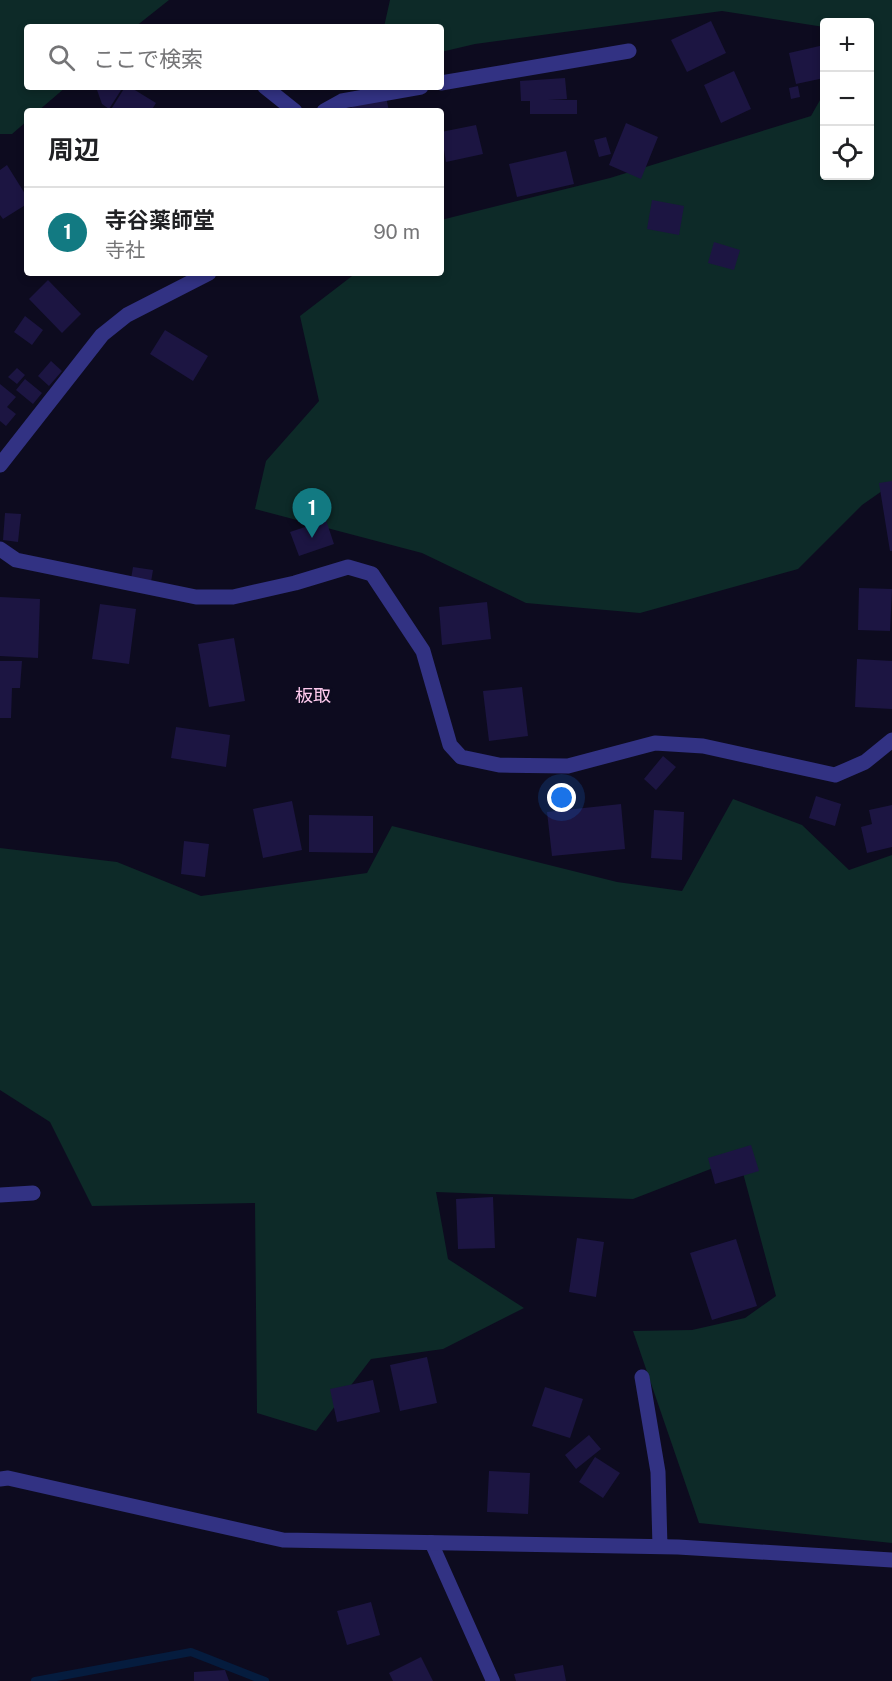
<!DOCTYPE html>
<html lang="ja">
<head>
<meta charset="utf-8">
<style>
  :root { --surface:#fff; --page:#f2f2f2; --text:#202124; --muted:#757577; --line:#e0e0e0; --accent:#127a82 }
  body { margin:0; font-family:"Public Sans","Noto Sans JP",sans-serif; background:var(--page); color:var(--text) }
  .controls { position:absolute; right:18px; top:18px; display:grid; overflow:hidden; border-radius:6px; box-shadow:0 3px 9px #0003 }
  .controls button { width:54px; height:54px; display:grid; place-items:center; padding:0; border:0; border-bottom:2px solid var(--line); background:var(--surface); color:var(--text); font:30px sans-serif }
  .you { position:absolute; left:562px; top:798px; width:21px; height:21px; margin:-15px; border:4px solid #fff; border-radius:50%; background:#1a73e8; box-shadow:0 0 0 9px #1a73e833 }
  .badge { display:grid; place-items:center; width:39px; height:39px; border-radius:50%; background:var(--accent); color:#fff; font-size:20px; font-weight:700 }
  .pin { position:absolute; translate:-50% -50px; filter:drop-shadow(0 2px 3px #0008) }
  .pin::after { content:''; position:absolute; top:32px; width:21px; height:18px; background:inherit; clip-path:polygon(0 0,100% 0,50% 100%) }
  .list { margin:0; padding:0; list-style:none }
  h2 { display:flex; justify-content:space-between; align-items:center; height:78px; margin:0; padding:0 24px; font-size:26px }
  h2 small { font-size:20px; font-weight:400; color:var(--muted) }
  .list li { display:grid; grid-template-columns:39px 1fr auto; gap:18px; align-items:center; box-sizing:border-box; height:90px; padding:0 24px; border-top:2px solid var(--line) }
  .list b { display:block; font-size:22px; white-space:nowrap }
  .list p { margin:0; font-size:20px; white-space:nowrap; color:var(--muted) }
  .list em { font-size:20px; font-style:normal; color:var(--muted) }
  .icon { flex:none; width:33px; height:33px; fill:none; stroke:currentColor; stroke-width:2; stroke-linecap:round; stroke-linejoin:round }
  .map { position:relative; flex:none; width:892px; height:1681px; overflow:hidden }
  .search { position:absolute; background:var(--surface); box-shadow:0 3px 9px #0003; left:24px; top:24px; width:420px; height:66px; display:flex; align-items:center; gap:15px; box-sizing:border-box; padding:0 21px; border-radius:6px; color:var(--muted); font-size:22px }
  .panel { position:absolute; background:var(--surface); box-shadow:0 3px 9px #0003; left:24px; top:108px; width:420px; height:168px; border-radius:6px }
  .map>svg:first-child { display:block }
  .green { fill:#0d2a28 }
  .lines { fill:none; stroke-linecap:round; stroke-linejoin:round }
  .stream { stroke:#051c3e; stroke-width:8 }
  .building { fill:#1c1542 }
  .service { stroke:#323283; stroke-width:14 }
  .minor { stroke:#323283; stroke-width:15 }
  .labels { text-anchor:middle; stroke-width:5; stroke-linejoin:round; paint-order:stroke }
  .neighbourhood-label { font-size:18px; fill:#ffcbef; stroke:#0d0b1f }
</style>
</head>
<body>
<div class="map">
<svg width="892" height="1681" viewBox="0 0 892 1681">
  <rect width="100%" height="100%" fill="#0d0b1f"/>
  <path class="green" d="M 0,0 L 169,0 L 135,27 L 27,27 L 27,87 L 66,87 L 38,111 L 27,111 L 27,121 L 12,134 L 0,134 Z
    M 390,0 L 892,0 L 892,484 L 862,505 L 798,569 L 640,613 L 526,603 L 422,553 L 255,509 L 266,461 L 319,401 L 300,316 L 356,273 L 441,273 L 441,220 L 610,178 L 811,116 L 824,93 L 824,176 L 870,176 L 870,22 L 824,22 L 824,27 L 722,11 L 475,44 L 441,52 L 441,27 L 384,27 Z
    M 733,799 L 802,825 L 849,870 L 892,855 L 892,1543 L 699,1523 L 633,1331 L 692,1330 L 745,1318 L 776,1296 L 739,1158 L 633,1199 L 436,1192 L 448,1259 L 524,1308 L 443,1349 L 371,1359 L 316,1431 L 257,1413 L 255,1203 L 92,1206 L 50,1122 L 0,1090 L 0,848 L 117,862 L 201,896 L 367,873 L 392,826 L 617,882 L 682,891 Z"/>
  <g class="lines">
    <path class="stream" d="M 35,1681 L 191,1652 L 265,1681"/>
  </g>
  <path class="building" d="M 711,21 L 726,53 L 687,72 L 671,40 Z
    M 824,45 L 824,78 L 796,84 L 789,53 Z
    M 734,71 L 751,109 L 721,123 L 704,85 Z
    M 565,78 L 567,99 L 548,100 L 577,100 L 577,114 L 530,114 L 530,101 L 521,101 L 520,81 Z
    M 798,86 L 800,97 L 791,99 L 789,88 Z
    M 99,87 L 123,87 L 109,109 L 102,104 L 97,90 Z
    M 125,87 L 130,87 L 156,103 L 151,111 L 110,111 Z
    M 386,97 L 389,111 L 352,111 L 351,104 Z
    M 626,123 L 658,137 L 641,179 L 609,165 Z
    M 476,125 L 483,154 L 446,162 L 441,132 Z
    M 606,137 L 611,154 L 599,157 L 594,140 Z
    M 566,151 L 574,184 L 517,197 L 509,164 Z
    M 7,165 L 27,197 L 27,204 L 3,219 L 0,215 L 0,170 Z
    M 652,200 L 684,206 L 679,235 L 647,229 Z
    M 714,242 L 740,250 L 734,270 L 708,263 Z
    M 48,280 L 81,314 L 62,333 L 29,299 Z
    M 25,316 L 43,330 L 32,345 L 14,332 Z
    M 165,330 L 208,356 L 193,381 L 150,354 Z
    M 51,361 L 62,371 L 49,386 L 38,376 Z
    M 17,368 L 25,375 L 17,384 L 8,377 Z
    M 25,379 L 42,393 L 33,404 L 16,390 Z
    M 0,384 L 16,397 L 7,407 L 16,414 L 6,426 L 0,421 Z
    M 892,481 L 892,551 L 890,551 L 879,483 Z
    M 5,513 L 21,514 L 18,542 L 3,540 Z
    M 326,520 L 334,544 L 299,556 L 290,532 Z
    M 133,567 L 153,570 L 151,582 L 131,579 Z
    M 859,588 L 892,589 L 890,631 L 858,630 Z
    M 0,597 L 40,599 L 38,658 L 0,656 Z
    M 487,602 L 491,639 L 442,645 L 439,607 Z
    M 100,604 L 136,609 L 129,664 L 92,659 Z
    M 234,638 L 245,701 L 209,707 L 198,644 Z
    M 857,659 L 892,661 L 892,709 L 855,707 Z
    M 0,661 L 22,661 L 20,688 L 12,688 L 11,718 L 0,718 Z
    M 522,687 L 528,736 L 489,741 L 483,691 Z
    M 176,727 L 230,735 L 226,767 L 171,758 Z
    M 663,756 L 676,767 L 656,790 L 644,779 Z
    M 816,796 L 841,804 L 835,826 L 809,818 Z
    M 292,801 L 302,850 L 263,858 L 253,809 Z
    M 621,804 L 625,849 L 552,856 L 547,812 Z
    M 892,805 L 892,847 L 867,853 L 861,827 L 872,824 L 869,810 Z
    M 654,810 L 684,812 L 682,860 L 651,858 Z
    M 309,815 L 373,816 L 373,853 L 309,852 Z
    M 184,841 L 209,844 L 205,877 L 181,874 Z
    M 751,1145 L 759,1171 L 715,1184 L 708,1158 Z
    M 493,1197 L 495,1248 L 458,1249 L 456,1199 Z
    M 577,1238 L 604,1242 L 596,1297 L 569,1292 Z
    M 736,1239 L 757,1306 L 712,1320 L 690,1253 Z
    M 427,1357 L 437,1403 L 400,1411 L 390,1365 Z
    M 373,1380 L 380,1412 L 337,1422 L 330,1389 Z
    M 545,1387 L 583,1399 L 570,1438 L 532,1426 Z
    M 589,1435 L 601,1449 L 576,1469 L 565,1455 Z
    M 595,1457 L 620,1473 L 603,1498 L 579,1482 Z
    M 489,1471 L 530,1473 L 528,1514 L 487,1512 Z
    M 371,1602 L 380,1635 L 347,1645 L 337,1611 Z
    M 421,1657 L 433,1681 L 393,1681 L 389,1673 Z
    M 563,1665 L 566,1681 L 516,1681 L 514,1674 Z
    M 225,1670 L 229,1681 L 194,1681 L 194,1672 Z"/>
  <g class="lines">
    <path class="service" d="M 431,1542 L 493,1681"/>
    <path class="minor" d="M 441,83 L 629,51
      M 265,87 L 295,111
      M 324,111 L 342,101 L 421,87
      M 0,465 L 102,335 L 127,315 L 209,273
      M 0,549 L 16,560 L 196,597 L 233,597 L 295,583 L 348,567 L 372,574 L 423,651 L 450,745 L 461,757 L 499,765 L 568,766 L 655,743 L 703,746 L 835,775 L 865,762 L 892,740
      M 0,1195 L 33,1193
      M 642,1377 L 658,1472 L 660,1547
      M 0,1479 L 8,1478 L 283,1540 L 678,1547 L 892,1560"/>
  </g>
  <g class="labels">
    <g class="neighbourhood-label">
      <text x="313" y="702">板取</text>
    </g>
  </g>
</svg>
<div class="controls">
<button>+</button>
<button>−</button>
<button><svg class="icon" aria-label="locate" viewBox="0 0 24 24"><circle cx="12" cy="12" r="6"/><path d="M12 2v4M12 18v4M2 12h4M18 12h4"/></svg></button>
</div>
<div class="you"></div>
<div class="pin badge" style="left:312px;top:538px">1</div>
<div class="search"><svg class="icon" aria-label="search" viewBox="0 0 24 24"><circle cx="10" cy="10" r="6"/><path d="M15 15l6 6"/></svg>ここで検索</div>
<section class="panel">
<h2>周辺<small></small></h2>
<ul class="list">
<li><span class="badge">1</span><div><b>寺谷薬師堂</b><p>寺社</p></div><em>90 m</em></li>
</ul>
</section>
</div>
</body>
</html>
